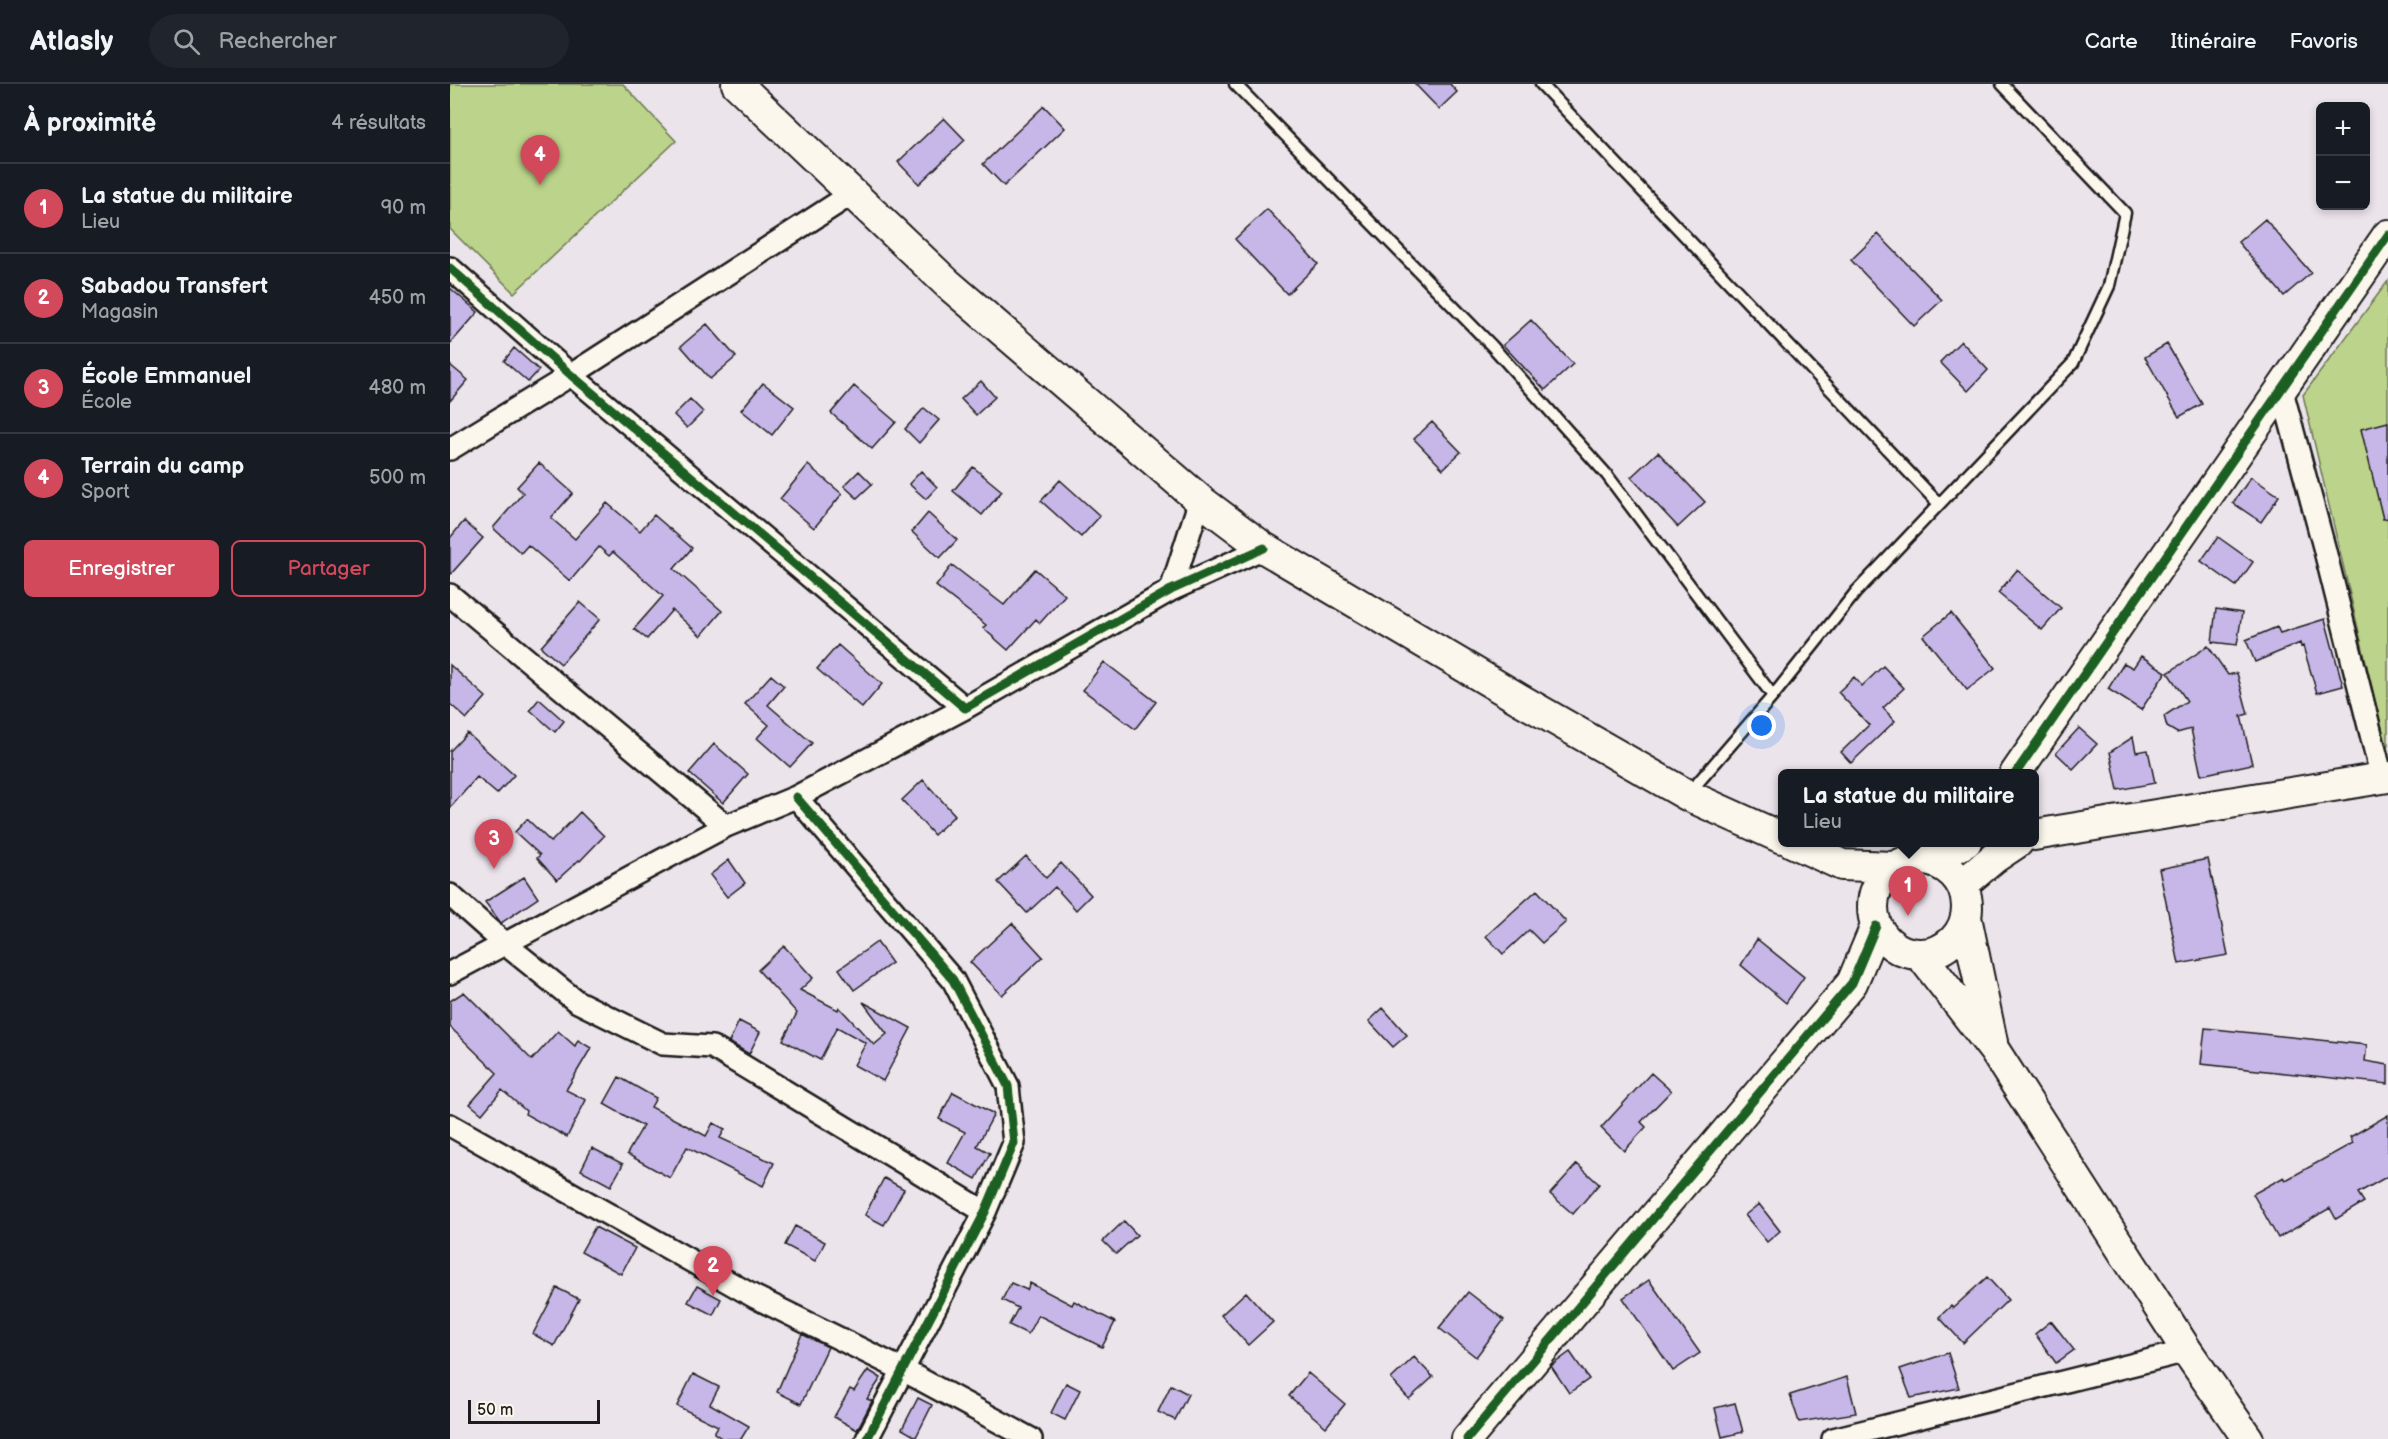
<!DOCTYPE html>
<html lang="fr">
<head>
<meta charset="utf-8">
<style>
  :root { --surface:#171b24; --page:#20242c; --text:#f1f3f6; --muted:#9ea1a6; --line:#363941; --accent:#d1495b }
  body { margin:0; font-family:"Balsamiq Sans",sans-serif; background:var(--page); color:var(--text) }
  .controls { position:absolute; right:18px; top:18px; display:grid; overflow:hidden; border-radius:9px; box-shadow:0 3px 9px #0003 }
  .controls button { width:54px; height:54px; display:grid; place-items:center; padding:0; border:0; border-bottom:2px solid var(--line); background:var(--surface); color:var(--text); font:30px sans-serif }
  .scale { position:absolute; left:18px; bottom:15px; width:132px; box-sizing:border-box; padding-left:6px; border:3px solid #1c1c1c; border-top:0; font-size:16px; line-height:21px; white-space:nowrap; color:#1c1c1c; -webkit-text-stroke:4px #fbf7ec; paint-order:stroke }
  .you { position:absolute; left:1312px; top:642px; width:21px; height:21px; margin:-15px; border:4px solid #fff; border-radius:50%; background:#1a73e8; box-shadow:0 0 0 9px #1a73e833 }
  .badge { display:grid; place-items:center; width:39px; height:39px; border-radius:50%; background:var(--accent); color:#fff; font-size:20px; font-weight:700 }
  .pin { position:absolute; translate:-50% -50px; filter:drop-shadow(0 2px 3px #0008) }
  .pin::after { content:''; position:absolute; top:32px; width:21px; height:18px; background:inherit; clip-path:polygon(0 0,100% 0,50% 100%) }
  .popup { position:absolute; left:1328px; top:685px; width:261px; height:78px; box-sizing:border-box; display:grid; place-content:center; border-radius:9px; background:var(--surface); filter:drop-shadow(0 2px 4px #0005); font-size:20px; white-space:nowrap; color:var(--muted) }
  .popup b { font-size:22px; color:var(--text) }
  .popup::after { content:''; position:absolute; left:50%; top:100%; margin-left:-12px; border:12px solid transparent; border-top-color:var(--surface) }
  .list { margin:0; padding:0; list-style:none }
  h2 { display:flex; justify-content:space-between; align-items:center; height:78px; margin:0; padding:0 24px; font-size:26px }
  h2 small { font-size:20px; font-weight:400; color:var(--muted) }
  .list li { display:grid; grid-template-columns:39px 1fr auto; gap:18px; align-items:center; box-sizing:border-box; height:90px; padding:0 24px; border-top:2px solid var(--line) }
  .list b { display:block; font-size:22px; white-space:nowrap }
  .list p { margin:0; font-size:20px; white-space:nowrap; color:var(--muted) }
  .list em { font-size:20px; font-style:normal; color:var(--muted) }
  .actions { display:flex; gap:12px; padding:18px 24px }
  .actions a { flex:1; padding:14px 0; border:2px solid var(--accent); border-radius:9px; text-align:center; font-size:21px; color:var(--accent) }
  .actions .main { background:var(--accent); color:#fff }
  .icon { flex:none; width:33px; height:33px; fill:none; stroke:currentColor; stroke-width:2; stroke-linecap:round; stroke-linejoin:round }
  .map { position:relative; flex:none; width:1938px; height:1355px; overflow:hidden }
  header { display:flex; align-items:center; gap:36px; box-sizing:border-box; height:84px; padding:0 30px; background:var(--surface); border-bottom:2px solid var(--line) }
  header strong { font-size:28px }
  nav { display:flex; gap:33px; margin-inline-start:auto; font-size:21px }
  .search { width:420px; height:54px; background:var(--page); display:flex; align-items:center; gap:15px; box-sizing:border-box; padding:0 21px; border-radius:33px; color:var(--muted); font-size:22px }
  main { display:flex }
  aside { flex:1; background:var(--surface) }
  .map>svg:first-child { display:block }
  .green { fill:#bbd38a; stroke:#6c7853; stroke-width:1.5 }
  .building { fill:#c6b7e8; stroke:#1c1c1c; stroke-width:1.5 }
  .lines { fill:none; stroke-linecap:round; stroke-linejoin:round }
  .lane-casing { stroke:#1c1c1c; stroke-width:15 }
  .street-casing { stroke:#1c1c1c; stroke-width:26 }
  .secondary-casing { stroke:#1c1c1c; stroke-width:34 }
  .lane { stroke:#fbf7ec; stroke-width:10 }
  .street { stroke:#fbf7ec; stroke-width:21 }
  .secondary { stroke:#fbf7ec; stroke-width:30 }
  .cycleway-casing { stroke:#fbf7ec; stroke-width:13 }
  .cycleway { stroke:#1b5e20; stroke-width:9 }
</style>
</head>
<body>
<header>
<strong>Atlasly</strong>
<div class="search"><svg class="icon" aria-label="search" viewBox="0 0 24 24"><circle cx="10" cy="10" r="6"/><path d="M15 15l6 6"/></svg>Rechercher</div>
<nav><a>Carte</a><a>Itinéraire</a><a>Favoris</a></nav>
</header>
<main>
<aside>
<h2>À proximité<small>4 résultats</small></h2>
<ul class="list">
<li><span class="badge">1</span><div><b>La statue du militaire</b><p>Lieu</p></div><em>90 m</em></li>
<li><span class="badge">2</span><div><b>Sabadou Transfert</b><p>Magasin</p></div><em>450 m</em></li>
<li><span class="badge">3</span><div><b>École Emmanuel</b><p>École</p></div><em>480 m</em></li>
<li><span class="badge">4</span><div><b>Terrain du camp</b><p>Sport</p></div><em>500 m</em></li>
</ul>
<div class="actions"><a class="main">Enregistrer</a><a>Partager</a></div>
</aside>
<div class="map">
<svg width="1938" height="1355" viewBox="0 0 1938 1355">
  <rect width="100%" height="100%" fill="#ebe4eb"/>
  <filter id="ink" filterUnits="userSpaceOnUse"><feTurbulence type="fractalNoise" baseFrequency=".0167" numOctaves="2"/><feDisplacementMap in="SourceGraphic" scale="12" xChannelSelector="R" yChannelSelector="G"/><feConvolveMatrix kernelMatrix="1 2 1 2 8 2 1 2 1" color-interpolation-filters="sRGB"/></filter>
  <g filter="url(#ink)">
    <path class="green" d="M 0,0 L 173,0 L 226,57 L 64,209 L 0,145 Z
      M 1938,197 L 1938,662 L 1936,663 L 1853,311 Z"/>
    <path class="building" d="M 965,0 L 1000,0 L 1007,8 L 989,25 Z
      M 594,22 L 615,44 L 554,102 L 533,80 Z
      M 494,34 L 515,56 L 469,100 L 448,78 Z
      M 817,125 L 868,180 L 837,210 L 785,155 Z
      M 1815,135 L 1861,189 L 1834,212 L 1788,158 Z
      M 1428,150 L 1492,216 L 1464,242 L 1401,176 Z
      M 0,204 L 28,228 L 0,260 Z
      M 1081,236 L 1123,280 L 1095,306 L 1053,261 Z
      M 257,240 L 286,273 L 260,295 L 231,262 Z
      M 1511,257 L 1538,286 L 1518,307 L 1490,278 Z
      M 1717,260 L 1752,320 L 1729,333 L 1695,273 Z
      M 64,264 L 89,286 L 78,298 L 54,277 Z
      M 0,281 L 18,296 L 0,317 Z
      M 531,297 L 545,313 L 526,331 L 511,315 Z
      M 313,299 L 344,323 L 322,351 L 291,326 Z
      M 404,302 L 446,338 L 422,365 L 381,329 Z
      M 240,315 L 253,328 L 237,344 L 224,331 Z
      M 474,324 L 489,336 L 469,359 L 455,345 Z
      M 982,338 L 1011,368 L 993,385 L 964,355 Z
      M 1938,338 L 1938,434 L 1933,435 L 1911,345 Z
      M 1208,368 L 1255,418 L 1228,443 L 1181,393 Z
      M 89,379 L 123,409 L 101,434 L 125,455 L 157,419 L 190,447 L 204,431 L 242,464 L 224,485 L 272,527 L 251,552 L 222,526 L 197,555 L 184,545 L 213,512 L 163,468 L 159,472 L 149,463 L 120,497 L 78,461 L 71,469 L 43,444 L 73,409 L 67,403 Z
      M 358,381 L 392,410 L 364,444 L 330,415 Z
      M 523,383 L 552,407 L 532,431 L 503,407 Z
      M 409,387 L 422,400 L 407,414 L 394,402 Z
      M 471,387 L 487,403 L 476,415 L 459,400 Z
      M 1801,393 L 1829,412 L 1811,438 L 1783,419 Z
      M 610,396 L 650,432 L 631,453 L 591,417 Z
      M 478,429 L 507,456 L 490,474 L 462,448 Z
      M 14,437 L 33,454 L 0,491 L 0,454 Z
      M 1768,453 L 1803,478 L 1786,502 L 1751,477 Z
      M 502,481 L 554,521 L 585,485 L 615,511 L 590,539 L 586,535 L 558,566 L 533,544 L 536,541 L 486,502 Z
      M 1567,486 L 1611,524 L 1592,546 L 1548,509 Z
      M 130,518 L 150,535 L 111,580 L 91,563 Z
      M 1766,525 L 1792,529 L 1787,561 L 1762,558 Z
      M 1501,529 L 1545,584 L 1517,606 L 1473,552 Z
      M 1875,535 L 1893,602 L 1867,609 L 1853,562 L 1851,563 L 1850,559 L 1805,578 L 1796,556 L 1827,543 L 1830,549 Z
      M 388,561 L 432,600 L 412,624 L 367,585 Z
      M 1758,562 L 1778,591 L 1787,589 L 1798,630 L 1791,632 L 1802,680 L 1751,691 L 1741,645 L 1727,649 L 1717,643 L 1714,632 L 1737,617 L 1718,589 Z
      M 1691,572 L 1716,588 L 1691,626 L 1658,605 L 1674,579 L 1683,584 Z
      M 654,578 L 706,618 L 685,645 L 633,606 Z
      M 0,581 L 36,613 L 17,635 L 0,620 Z
      M 1433,582 L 1454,604 L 1433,624 L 1445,637 L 1401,679 L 1391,668 L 1419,641 L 1388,608 L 1404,593 L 1412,602 Z
      M 321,591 L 334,602 L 318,621 L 362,659 L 340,683 L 307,654 L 319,641 L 295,620 Z
      M 89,615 L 114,637 L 105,648 L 80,626 Z
      M 1629,644 L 1647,660 L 1623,685 L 1606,669 Z
      M 17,649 L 64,691 L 47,710 L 27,693 L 0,724 L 0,667 Z
      M 1683,653 L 1686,668 L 1698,666 L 1705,699 L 1668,706 L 1660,668 Z
      M 264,660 L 298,690 L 273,719 L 239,689 Z
      M 473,696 L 505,731 L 484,751 L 452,716 Z
      M 130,728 L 154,752 L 130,777 L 129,776 L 107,796 L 87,774 L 90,771 L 65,748 L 77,735 L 101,758 Z
      M 576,772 L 596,794 L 611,779 L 641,811 L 626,826 L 605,803 L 577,829 L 548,798 Z
      M 1758,775 L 1778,871 L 1729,880 L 1709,785 Z
      M 279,776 L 295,799 L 277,813 L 260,791 Z
      M 74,793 L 88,814 L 51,839 L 35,818 Z
      M 1087,806 L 1116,838 L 1092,859 L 1079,846 L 1053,870 L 1036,852 Z
      M 562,839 L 593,873 L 552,911 L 520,878 Z
      M 1307,855 L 1354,893 L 1336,919 L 1291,881 Z
      M 427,858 L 442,879 L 404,906 L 389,885 Z
      M 334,862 L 363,894 L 350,906 L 388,926 L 389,923 L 424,961 L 437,950 L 413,918 L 461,944 L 433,997 L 404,981 L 416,959 L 387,943 L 370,976 L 333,956 L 347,929 L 308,886 Z
      M 14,908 L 82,976 L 108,947 L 125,962 L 128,956 L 141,964 L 116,1006 L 136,1016 L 117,1053 L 75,1030 L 76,1027 L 52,1006 L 32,1030 L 20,1020 L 47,989 L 0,943 L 0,917 Z
      M 933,924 L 957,951 L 943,963 L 919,937 Z
      M 289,937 L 310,948 L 299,970 L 279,958 Z
      M 1755,944 L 1917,961 L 1915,977 L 1938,981 L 1938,1000 L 1751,980 Z
      M 1201,989 L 1221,1007 L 1191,1038 L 1196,1043 L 1174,1067 L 1151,1044 Z
      M 169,993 L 206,1014 L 201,1023 L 256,1052 L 263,1039 L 275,1045 L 270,1054 L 324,1079 L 313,1102 L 237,1063 L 220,1094 L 177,1070 L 193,1042 L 154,1020 Z
      M 503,1008 L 544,1030 L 527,1062 L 540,1069 L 526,1095 L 498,1079 L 515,1048 L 489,1035 Z
      M 1938,1031 L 1938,1092 L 1908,1109 L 1914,1118 L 1886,1135 L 1880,1124 L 1828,1154 L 1803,1110 L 1834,1093 L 1836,1096 L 1903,1059 L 1900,1053 Z
      M 142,1064 L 173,1080 L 161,1102 L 131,1086 Z
      M 1127,1080 L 1149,1100 L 1123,1130 L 1100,1110 Z
      M 434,1094 L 454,1105 L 434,1141 L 415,1131 Z
      M 1309,1120 L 1330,1147 L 1317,1158 L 1295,1131 Z
      M 674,1137 L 687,1151 L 666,1170 L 653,1157 Z
      M 345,1142 L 375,1158 L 365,1177 L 335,1161 Z
      M 145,1143 L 185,1164 L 171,1190 L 131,1168 Z
      M 1537,1193 L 1558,1216 L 1513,1259 L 1489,1233 L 1501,1222 L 1503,1224 Z
      M 1199,1196 L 1250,1269 L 1223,1287 L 1173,1214 Z
      M 561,1199 L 577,1206 L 580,1199 L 622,1221 L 624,1217 L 665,1238 L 652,1263 L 588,1231 L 578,1250 L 559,1241 L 568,1224 L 552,1216 Z
      M 247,1202 L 271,1215 L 263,1231 L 238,1218 Z
      M 107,1204 L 129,1215 L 104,1262 L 83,1250 Z
      M 796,1208 L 823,1238 L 798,1261 L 771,1231 Z
      M 1018,1208 L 1054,1236 L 1026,1273 L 989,1244 Z
      M 1601,1237 L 1624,1266 L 1606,1279 L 1585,1250 Z
      M 352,1250 L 378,1263 L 351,1320 L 327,1308 Z
      M 1120,1268 L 1139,1295 L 1119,1309 L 1101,1282 Z
      M 1498,1269 L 1509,1304 L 1461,1314 L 1450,1285 Z
      M 964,1273 L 983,1293 L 959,1315 L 941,1295 Z
      M 418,1286 L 431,1294 L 417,1315 L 422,1317 L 407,1346 L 384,1333 L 400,1305 L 404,1307 Z
      M 858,1289 L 895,1320 L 876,1343 L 839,1312 Z
      M 243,1290 L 269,1303 L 260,1320 L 299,1342 L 291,1355 L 273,1355 L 264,1349 L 268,1342 L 227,1322 Z
      M 1397,1293 L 1406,1329 L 1349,1338 L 1340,1311 Z
      M 616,1299 L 630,1306 L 615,1336 L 601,1329 Z
      M 721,1301 L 738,1310 L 725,1336 L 708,1328 Z
      M 468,1314 L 482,1321 L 466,1353 L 452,1345 Z
      M 1285,1319 L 1293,1348 L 1272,1353 L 1265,1324 Z"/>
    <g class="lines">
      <defs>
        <path id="lane" d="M 785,0 L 1042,262 L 1157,391 L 1323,612
          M 1091,0 L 1489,420
          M 1239,709 L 1323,612 L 1406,508 L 1623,279 L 1659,202 L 1675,129 L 1552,0"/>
        <path id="street" d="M 0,184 L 121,291 L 515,624 L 721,506 L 814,464
          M 1831,303 L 1874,463 L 1932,694
          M 0,365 L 121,291 L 403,109
          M 721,506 L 750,416
          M 0,511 L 276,742
          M 346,713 L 503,896 L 558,1002 L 564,1059 L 535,1128 L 417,1355
          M 0,811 L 55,860 L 126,917 L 213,960 L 262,963 L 535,1128
          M 0,889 L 276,742 L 346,713 L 515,624
          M 0,1041 L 305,1213 L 453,1286 L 581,1355
          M 1383,1355 L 1737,1267"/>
        <path id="secondary" d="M 287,0 L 498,200 L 750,416 L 814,464 L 1071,616 L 1237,711 L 1332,754
          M 1565,690 L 1938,151
          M 1584,751 L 1938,693
          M 1342,758 L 1392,781 L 1444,783
          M1423 823a47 47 0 1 1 94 0a47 47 0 1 1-94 0Z
          M 1482,777 L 1516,758
          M 1512,801 L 1544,774 L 1568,758
          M 1516,833 L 1542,958
          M 1470,870 L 1544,966 L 1737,1267 L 1798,1355
          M 1017,1355 L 1402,899 L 1426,842"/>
      </defs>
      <use href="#lane" class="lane-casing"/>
      <use href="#street" class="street-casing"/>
      <use href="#secondary" class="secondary-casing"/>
      <use href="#lane" class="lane"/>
      <use href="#street" class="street"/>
      <use href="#secondary" class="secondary"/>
      <defs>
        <path id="cycleway" d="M 0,184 L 121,291 L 515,624 L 721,506 L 814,464
          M 1565,690 L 1938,151
          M 346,713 L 503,896 L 558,1002 L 564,1059 L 535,1128 L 417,1355
          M 1017,1355 L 1402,899 L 1426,842"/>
      </defs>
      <use href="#cycleway" class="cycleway-casing"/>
      <use href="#cycleway" class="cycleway"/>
    </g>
  </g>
</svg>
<div class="controls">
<button>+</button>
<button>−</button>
</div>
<div class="scale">50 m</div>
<div class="you"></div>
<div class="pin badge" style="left:1458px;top:832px">1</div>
<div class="popup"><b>La statue du militaire</b>Lieu</div>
<div class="pin badge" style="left:263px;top:1212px">2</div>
<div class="pin badge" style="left:44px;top:785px">3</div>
<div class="pin badge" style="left:90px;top:101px">4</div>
</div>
</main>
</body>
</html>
